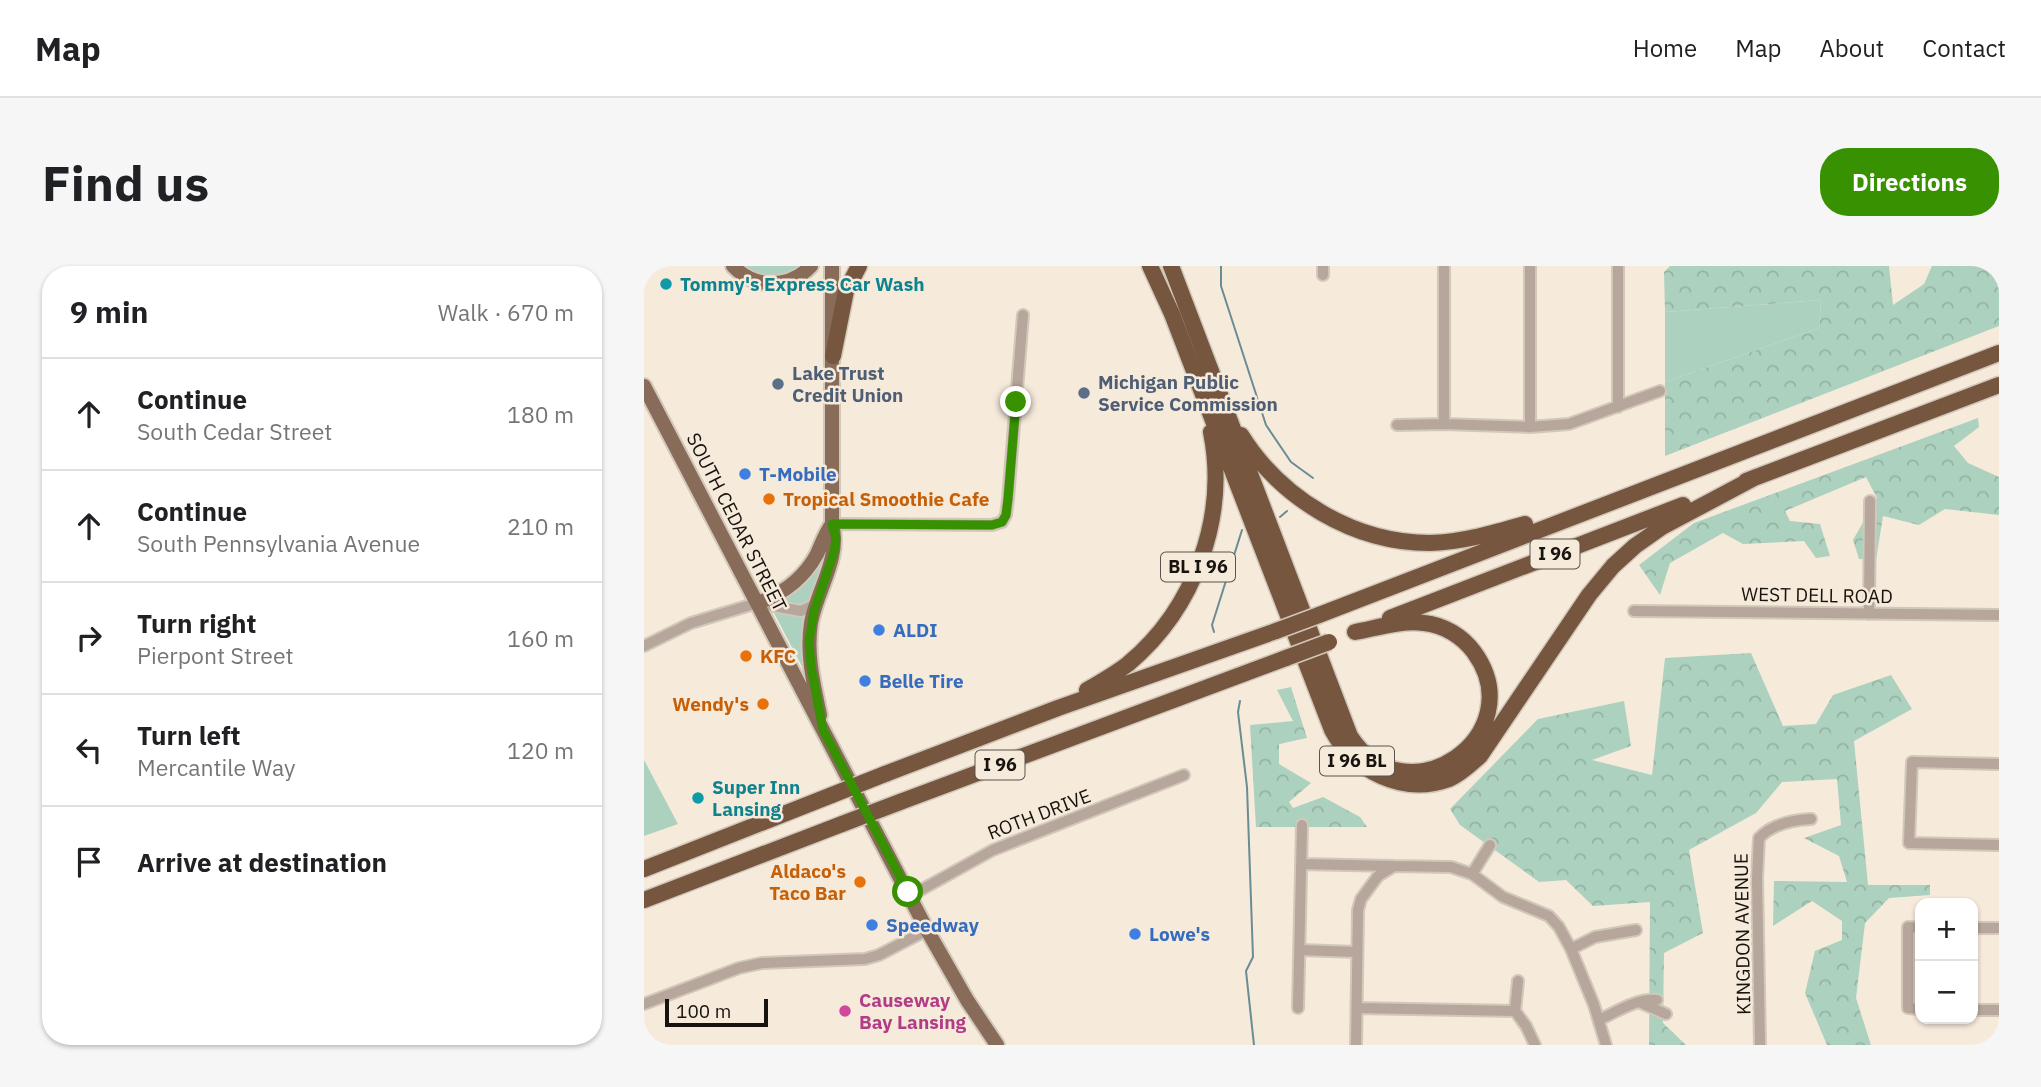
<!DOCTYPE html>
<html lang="en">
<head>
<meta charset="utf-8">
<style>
  :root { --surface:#fff; --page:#f6f6f6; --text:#202124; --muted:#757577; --line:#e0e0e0; --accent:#389100 }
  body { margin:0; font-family:"IBM Plex Sans",sans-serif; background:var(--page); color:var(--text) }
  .controls { position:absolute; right:21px; bottom:21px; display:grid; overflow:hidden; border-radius:14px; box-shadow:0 2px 5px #0004 }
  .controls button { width:63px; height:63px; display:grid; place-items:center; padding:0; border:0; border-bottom:2px solid var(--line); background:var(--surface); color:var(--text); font:35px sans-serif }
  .scale { position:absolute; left:21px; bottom:18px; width:103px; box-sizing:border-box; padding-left:7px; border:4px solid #17130e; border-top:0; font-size:19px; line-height:24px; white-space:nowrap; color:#17130e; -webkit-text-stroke:5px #f6eadb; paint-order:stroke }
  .stop { position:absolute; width:21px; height:21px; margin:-16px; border:5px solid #389100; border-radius:50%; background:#fff }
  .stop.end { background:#389100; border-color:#fff; box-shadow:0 2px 7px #0008 }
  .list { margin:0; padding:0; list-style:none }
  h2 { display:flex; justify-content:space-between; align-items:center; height:91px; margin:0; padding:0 28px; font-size:30px }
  h2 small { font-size:23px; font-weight:400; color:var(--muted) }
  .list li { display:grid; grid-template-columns:46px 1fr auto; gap:21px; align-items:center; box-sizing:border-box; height:112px; padding:0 28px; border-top:2px solid var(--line) }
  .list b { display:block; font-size:26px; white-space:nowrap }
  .list p { margin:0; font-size:23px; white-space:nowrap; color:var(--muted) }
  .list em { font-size:23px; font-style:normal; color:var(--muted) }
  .icon { flex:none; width:38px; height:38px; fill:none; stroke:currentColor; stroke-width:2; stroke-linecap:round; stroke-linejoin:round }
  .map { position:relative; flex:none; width:1355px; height:779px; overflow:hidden; border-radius:28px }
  header { display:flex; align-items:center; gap:42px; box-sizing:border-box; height:98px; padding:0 35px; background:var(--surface); border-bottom:2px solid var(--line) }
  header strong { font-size:33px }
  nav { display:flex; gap:38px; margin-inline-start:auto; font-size:24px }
  .intro { display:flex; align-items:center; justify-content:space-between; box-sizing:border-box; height:168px; padding:0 42px }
  h1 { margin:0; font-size:49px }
  .button { padding:18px 32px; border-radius:28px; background:var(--accent); color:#fff; font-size:24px; font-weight:700 }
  main { display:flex; gap:42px; padding:0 42px }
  aside { flex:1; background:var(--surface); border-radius:28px; box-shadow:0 2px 5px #0004 }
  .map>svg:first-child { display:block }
  .grass { fill:#add1bf }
  .forest { fill:url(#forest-crowns) }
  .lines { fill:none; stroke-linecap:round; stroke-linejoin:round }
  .stream { stroke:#6a8c94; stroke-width:2 }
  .minor-casing { stroke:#d2c8ba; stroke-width:14 }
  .major-casing { stroke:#d2c8ba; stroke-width:18 }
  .highway-casing { stroke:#d2c8ba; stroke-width:19 }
  .minor { stroke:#b6a69b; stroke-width:10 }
  .major { stroke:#886b58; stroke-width:14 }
  .highway { stroke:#775640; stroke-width:16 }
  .highway-bridge-casing { stroke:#d2c8ba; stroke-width:19; stroke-linecap:butt }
  .highway-bridge { stroke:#775640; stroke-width:16 }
  .route { stroke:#389100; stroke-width:9 }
  .culture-dot { fill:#0f9aa8; stroke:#f6eadb; stroke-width:2.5 }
  .service-dot { fill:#5c6f8a; stroke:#f6eadb; stroke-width:2.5 }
  .shop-dot { fill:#3f7fe0; stroke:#f6eadb; stroke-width:2.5 }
  .food-dot { fill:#e8710a; stroke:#f6eadb; stroke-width:2.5 }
  .hotel-dot { fill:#d1479c; stroke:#f6eadb; stroke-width:2.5 }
  .labels { text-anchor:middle; stroke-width:5; stroke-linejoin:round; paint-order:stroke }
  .shield { fill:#f6eadb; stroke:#5a544c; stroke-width:2 }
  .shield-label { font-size:18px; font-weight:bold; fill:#17130e }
  .culture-label { font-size:19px; font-weight:bold; fill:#0d838f; stroke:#f6eadb; text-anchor:start }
  .service-label { font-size:19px; font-weight:bold; fill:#4e5e75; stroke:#f6eadb; text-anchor:start }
  .shop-label { font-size:19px; font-weight:bold; fill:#366cbe; stroke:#f6eadb; text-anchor:start }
  .food-label { font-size:19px; font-weight:bold; fill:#c56008; stroke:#f6eadb; text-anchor:start }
  .street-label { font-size:19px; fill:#17130e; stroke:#f6eadb }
  .hotel-label { font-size:19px; font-weight:bold; fill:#b23c85; stroke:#f6eadb; text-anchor:start }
</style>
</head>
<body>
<header>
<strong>Map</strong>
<nav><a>Home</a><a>Map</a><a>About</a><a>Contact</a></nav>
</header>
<div class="intro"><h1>Find us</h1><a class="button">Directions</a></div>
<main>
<aside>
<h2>9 min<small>Walk · 670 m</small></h2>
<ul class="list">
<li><svg class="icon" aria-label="ahead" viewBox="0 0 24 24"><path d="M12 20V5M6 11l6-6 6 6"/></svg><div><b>Continue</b><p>South Cedar Street</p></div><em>180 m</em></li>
<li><svg class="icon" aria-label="ahead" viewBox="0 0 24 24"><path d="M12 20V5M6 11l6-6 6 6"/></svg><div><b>Continue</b><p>South Pennsylvania Avenue</p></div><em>210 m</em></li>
<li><svg class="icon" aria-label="right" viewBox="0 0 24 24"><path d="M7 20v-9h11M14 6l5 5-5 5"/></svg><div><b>Turn right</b><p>Pierpont Street</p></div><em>160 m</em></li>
<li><svg class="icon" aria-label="left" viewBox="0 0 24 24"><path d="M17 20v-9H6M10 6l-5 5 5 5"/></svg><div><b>Turn left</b><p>Mercantile Way</p></div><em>120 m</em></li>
<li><svg class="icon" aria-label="arrive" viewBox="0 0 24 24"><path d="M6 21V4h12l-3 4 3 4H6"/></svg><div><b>Arrive at destination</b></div></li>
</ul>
</aside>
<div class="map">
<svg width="1355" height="779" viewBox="0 0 1355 779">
  <defs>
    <pattern id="forest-crowns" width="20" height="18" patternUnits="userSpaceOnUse" patternTransform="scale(1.75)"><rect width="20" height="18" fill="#add1bf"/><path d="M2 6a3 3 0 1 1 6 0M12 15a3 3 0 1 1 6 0" fill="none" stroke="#94b3a3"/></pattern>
  </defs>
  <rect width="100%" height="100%" fill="#f6eadb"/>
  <path class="grass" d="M 96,0 L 161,0 L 153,7 L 120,13 Z
    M 1177,34 L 1175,62 L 1021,116 L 1021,46 Z
    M 183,270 L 184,294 L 164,340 L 128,339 Z
    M 129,345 L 163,349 L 164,412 Z
    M 0,494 L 34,558 L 0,570 Z"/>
  <path class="forest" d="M 1026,0 L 1245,0 L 1249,39 L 1280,18 L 1288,0 L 1355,0 L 1355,60 L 1021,190 L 1021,116 L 1175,62 L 1177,34 L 1021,46 L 1020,6 Z
    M 1334,152 L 1335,161 L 1310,180 L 1324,197 L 1355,211 L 1355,249 L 1301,243 L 1275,259 L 1239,250 L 1232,294 L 1215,293 L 1209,274 L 1233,232 L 1222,211 L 1141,245 L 1146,255 L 1176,258 L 1186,290 L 1172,292 L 1160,275 L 1099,278 L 1079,267 L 1026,297 L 1016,329 L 995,299 L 1050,257 Z
    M 1107,387 L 1139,460 L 1172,458 L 1189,429 L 1247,409 L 1268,443 L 1210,475 L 1224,619 L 1286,619 L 1286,629 L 1245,632 L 1221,657 L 1212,732 L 1227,779 L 1183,779 L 1161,727 L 1171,685 L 1198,674 L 1198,655 L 1168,635 L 1129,660 L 1130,615 L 1203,616 L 1195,590 L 1160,572 L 1197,559 L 1193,513 L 1138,516 L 1112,547 L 1045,584 L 1059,667 L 1020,687 L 1019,757 L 1042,779 L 1005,779 L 1006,636 L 949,640 L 922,614 L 895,616 L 816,559 L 806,543 L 894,453 L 980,435 L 987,480 L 948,494 L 1008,509 L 1021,392 Z
    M 647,421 L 663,472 L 635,478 L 635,498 L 667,517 L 645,536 L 649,542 L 679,531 L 716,551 L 723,561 L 612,561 L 606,459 L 649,455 L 633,424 Z"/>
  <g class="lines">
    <path class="stream" d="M 577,0 L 577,20 L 622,159 L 647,196 L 669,212
      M 636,251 L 643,245
      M 570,366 L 568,359 L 598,264
      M 596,435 L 594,446 L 603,521 L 609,691 L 602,705 L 610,779"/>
    <defs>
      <path id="minor" d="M 800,0 L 800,158
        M 886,0 L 886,161
        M 974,0 L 974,141
        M 679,9 L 679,0
        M 753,159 L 800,158 L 886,161 L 925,158 L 1016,125
        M 188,258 L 348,259 L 358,256 L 362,249 L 364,233 L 379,49
        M 990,345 L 1355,349
        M 1225,348 L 1226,235
        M 0,380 L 47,357 L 113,337 L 157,345 L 172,338
        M 1355,498 L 1268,496 L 1265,577 L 1355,579
        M 657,598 L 750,600
        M 828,608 L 846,579
        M 266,630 L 349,584 L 540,509
        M 1276,662 L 1264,661 L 1264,742 L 1276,743
        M 1329,662 L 1355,662
        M 927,683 L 951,671 L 992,664
        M 656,684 L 713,686
        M 874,715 L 871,745 L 882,760 L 891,779
        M 995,736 L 1022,748
        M 0,738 L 95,702 L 118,697 L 221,693 L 235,689 L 283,664
        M 654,742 L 658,559
        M 713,742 L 871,745
        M 1329,744 L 1355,744
        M 955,754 C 972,746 993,732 1013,734
        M 712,779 L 714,644 L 717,633 L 734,610 L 750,600 L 807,601 L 828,608 L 859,631 L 905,650 L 915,661 L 927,683 L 950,739 L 962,779
        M 1116,779 L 1113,613 L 1115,572 C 1128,558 1148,554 1167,553"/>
      <path id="major" d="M 89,0 C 111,23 145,23 167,0
        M 0,120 L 283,664 L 323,734 L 353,779
        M 113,337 C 139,328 160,312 173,288 C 178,277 181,267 188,258
        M 176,449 C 170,419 162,389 167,357 C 173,324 197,292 188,258 L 188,0"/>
      <path id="highway" d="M 506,0 L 528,48 L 688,464 C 710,505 759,530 805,513 C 817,508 827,498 836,490 L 945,329 L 969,300 L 991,280 L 1018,261 L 1112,211
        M 527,0 L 706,470 C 762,557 890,469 830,386 C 818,370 800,359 780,357 C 757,354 733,362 711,366
        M 189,90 L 202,25 L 215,0
        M 597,169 C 637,233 710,277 786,277 C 819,276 850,267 881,258
        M 1102,215 L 1355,119
        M 675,349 L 1355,87
        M 746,352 L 1039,239
        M 443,424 C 457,416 471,408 484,398 C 551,342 584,251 567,166
        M 241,508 L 414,442 L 632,365
        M 256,536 L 642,392
        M 0,603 L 188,529
        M 0,634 L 198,558"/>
    </defs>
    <use href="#minor" class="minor-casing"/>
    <use href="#major" class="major-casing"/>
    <use href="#highway" class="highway-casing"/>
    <use href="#minor" class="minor"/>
    <use href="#major" class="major"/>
    <use href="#highway" class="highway"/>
    <defs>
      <path id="highway-bridge" d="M 632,365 L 675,349
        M 642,392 L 685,376
        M 188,529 L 241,508
        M 198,558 L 256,536"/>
    </defs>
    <use href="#highway-bridge" class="highway-bridge-casing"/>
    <use href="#highway-bridge" class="highway-bridge"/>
  </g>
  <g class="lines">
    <path class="route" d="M 264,626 L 179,464 L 167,400 L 165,375 L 170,345 L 190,286 L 192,272 L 188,258 L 348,259 L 358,256 L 362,249 L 364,233 L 372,136"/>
  </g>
  <g class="culture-dot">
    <circle cx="22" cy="18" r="7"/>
    <circle cx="54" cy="532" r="7"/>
  </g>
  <g class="service-dot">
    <circle cx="134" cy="118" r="7"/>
    <circle cx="440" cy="127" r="7"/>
  </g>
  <g class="shop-dot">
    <circle cx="101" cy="208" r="7"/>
    <circle cx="235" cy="364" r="7"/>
    <circle cx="221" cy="415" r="7"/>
    <circle cx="228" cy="659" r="7"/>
    <circle cx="491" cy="668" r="7"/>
  </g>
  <g class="food-dot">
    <circle cx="125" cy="233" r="7"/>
    <circle cx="102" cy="390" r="7"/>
    <circle cx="119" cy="438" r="7"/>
    <circle cx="216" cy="616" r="7"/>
  </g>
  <circle class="hotel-dot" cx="201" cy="745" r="7"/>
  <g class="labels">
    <g class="shield">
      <rect x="886.5" y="273.5" width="49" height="29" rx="5"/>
      <rect x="517" y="286.5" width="74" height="29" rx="5"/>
      <rect x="676" y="480.5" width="74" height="29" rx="5"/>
      <rect x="331.5" y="484.5" width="49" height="29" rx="5"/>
    </g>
    <g class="shield-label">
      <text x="911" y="294">I 96</text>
      <text x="554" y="307">BL I 96</text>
      <text x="713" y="501">I 96 BL</text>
      <text x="356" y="505">I 96</text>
    </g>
    <g class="culture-label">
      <text x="36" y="25">Tommy's Express Car Wash</text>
      <text x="68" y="528">Super Inn<tspan x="68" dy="22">Lansing</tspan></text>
    </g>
    <g class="service-label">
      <text x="148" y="114">Lake Trust<tspan x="148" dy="22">Credit Union</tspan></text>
      <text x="454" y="123">Michigan Public<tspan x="454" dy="22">Service Commission</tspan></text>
    </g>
    <g class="shop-label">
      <text x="115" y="215">T-Mobile</text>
      <text x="249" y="371">ALDI</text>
      <text x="235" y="422">Belle Tire</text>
      <text x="242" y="666">Speedway</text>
      <text x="505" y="675">Lowe's</text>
    </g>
    <g class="food-label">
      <text x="139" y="240">Tropical Smoothie Cafe</text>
      <text x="116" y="397">KFC</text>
      <text x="105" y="445" text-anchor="end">Wendy's</text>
      <text x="202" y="612" text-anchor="end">Aldaco's<tspan x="202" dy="22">Taco Bar</tspan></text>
    </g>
    <g class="street-label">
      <text transform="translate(93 256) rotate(63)" y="7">SOUTH CEDAR STREET</text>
      <text transform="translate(1173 329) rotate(1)" y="7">WEST DELL ROAD</text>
      <text transform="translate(395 548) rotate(-21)" y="7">ROTH DRIVE</text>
      <text transform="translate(1098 668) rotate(-91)" y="7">KINGDON AVENUE</text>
    </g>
    <g class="hotel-label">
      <text x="215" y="741">Causeway<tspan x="215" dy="22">Bay Lansing</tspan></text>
    </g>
  </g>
</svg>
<div class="controls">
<button>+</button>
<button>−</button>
</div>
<div class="scale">100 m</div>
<div class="stop" style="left:264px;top:626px"></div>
<div class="stop end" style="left:372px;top:136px"></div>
</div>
</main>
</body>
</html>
